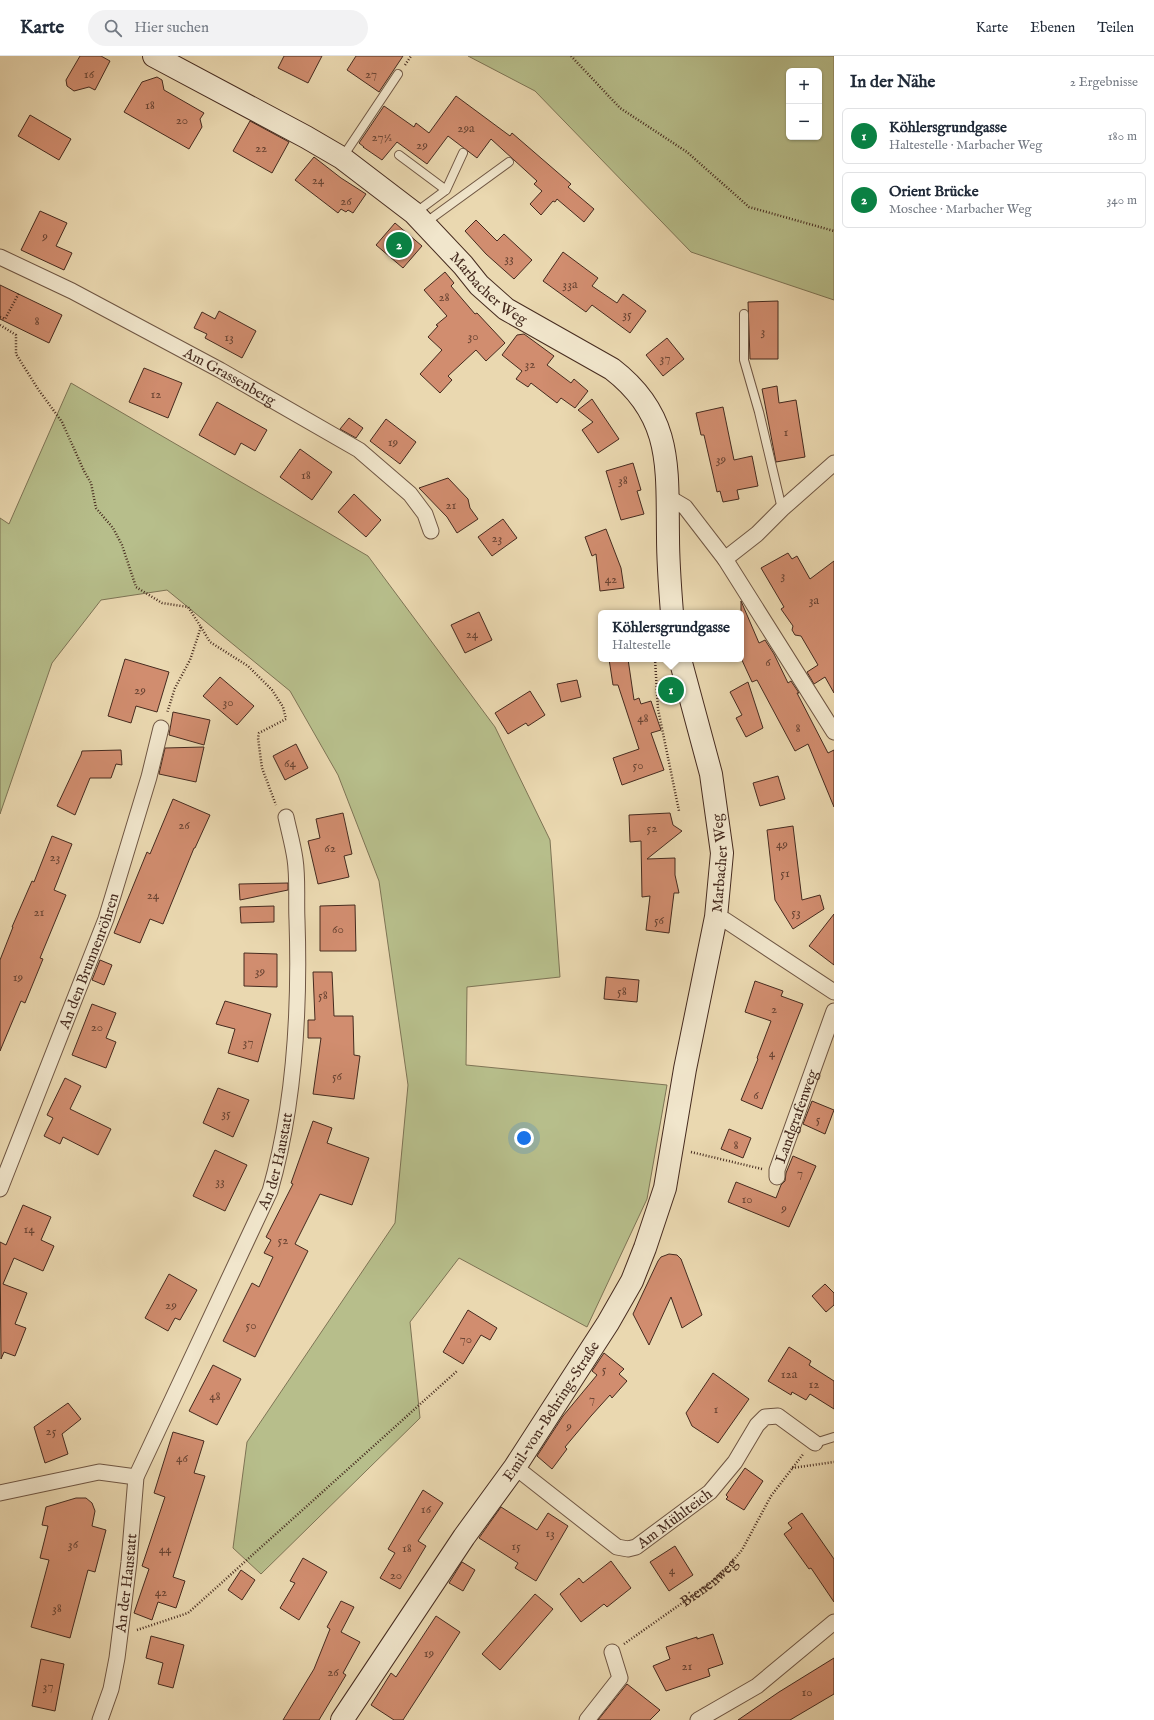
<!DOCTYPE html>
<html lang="de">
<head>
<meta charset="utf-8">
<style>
  :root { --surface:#fff; --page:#f2f2f3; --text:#1f2937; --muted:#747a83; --line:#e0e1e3; --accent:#0b8043 }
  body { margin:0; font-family:"IM FELL English",serif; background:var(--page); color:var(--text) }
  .controls { position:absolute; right:12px; top:12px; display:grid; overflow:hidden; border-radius:6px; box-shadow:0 1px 3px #0004 }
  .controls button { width:36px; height:36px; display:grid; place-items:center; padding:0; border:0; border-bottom:1px solid var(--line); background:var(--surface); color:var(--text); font:20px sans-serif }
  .you { position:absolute; left:524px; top:1082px; width:14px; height:14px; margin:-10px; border:3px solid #fff; border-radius:50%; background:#1a73e8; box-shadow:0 0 0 6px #1a73e833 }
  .badge { display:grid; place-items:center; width:26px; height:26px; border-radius:50%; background:var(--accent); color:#fff; font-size:13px; font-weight:700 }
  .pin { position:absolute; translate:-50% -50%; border:2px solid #fff; box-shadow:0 1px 4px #0006 }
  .popup { position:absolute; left:598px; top:554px; width:146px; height:52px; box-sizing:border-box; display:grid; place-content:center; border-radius:6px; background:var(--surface); filter:drop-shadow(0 1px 3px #0005); font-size:13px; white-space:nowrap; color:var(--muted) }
  .popup b { font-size:15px; color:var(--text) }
  .popup::after { content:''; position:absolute; left:50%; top:100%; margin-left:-8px; border:8px solid transparent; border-top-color:var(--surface) }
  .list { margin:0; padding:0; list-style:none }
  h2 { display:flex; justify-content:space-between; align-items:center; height:52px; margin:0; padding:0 16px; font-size:17px }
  h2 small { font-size:13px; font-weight:400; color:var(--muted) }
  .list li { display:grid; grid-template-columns:26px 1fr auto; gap:12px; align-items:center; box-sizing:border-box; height:56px; margin:0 8px 8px; padding:0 8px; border:1px solid var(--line); border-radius:6px }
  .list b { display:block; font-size:15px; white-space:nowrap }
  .list p { margin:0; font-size:13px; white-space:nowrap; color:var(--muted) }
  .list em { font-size:13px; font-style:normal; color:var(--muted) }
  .icon { flex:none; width:22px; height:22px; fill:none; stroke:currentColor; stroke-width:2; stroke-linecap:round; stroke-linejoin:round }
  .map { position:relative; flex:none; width:834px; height:1664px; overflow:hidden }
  header { display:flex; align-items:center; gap:24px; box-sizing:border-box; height:56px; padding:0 20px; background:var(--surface); border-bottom:1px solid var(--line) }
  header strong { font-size:19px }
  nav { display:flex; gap:22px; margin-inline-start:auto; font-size:14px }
  .search { width:280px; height:36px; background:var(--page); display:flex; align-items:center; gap:10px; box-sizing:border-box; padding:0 14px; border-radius:22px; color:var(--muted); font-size:15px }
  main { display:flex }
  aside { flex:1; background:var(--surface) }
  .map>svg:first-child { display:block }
  .green { fill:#b7be8b; stroke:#7e7455; fill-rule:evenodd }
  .building { fill:#d18d6f; stroke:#462b1f }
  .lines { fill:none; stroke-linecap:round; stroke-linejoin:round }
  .service-casing { stroke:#6f5643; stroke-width:10 }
  .minor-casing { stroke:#6f5643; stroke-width:17 }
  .secondary-casing { stroke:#462b1f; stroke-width:24 }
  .path { stroke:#462b1f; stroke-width:2.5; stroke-dasharray:1 2; stroke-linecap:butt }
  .service { stroke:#f1e6cc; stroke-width:8 }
  .minor { stroke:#f1e6cc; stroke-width:15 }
  .secondary { stroke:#f1e6cc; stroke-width:22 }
  .labels { text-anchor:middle; stroke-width:4; stroke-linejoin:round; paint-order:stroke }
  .number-label { font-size:13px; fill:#694433 }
  .street-label { font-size:15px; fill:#462b1f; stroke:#f1e6cc }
</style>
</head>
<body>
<header>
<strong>Karte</strong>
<div class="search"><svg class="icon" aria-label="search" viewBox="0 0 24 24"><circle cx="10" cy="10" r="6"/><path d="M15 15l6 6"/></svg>Hier suchen</div>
<nav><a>Karte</a><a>Ebenen</a><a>Teilen</a></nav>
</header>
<main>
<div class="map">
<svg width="834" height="1664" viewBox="0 0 834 1664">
  <rect width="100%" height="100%" fill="#ead8b0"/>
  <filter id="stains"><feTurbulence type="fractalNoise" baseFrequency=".005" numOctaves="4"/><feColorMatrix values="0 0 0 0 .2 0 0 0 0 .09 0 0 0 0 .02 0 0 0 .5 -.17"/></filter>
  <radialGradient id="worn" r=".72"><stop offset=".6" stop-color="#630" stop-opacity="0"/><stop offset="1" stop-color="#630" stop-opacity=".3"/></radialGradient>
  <path class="green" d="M 468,0 L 834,0 L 834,244 L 691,196 L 535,35 ZM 789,15 L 819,15 L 819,81 L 789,81 Z
    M 71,327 L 368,500 L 495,671 L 550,784 L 560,921 L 467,931 L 466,1009 L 667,1029 L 647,1143 L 587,1271 L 459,1202 L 410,1266 L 420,1362 L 261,1518 L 233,1492 L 247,1386 L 395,1167 L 408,1029 L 379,825 L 338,719 L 290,635 L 167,534 L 101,544 L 52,607 L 0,758 L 0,462 L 9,468 Z"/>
  <path class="building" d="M 80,0 L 101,0 L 110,5 L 95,34 L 89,31 L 74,35 L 67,30 L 66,24 Z
    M 284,0 L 322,0 L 308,27 L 278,12 Z
    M 356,0 L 403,0 L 379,36 L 347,14 Z
    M 157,21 L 162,24 L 164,34 L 204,57 L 200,63 L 202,71 L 189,93 L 124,56 L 142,26 Z
    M 456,40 L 510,80 L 512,77 L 571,128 L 568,131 L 594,153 L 584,166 L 557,143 L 555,146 L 553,145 L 541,159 L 530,148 L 542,135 L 534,128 L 537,125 L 491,83 L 477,102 L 448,80 L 427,108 L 397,86 L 382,104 L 363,91 L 364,91 L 359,87 L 384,50 L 414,71 L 416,67 L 429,77 Z
    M 30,59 L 71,83 L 59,104 L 18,80 Z
    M 250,65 L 289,86 L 272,117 L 233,95 Z
    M 314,101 L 341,122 L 366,138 L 353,157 L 348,154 L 346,156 L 341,153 L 338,157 L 295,124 Z
    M 40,155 L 67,167 L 56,190 L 72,197 L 64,214 L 21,194 Z
    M 476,164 L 497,185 L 504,178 L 532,204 L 514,223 L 486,198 L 465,175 Z
    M 395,167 L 422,190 L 403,212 L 376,189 Z
    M 563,196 L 598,222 L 592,230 L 617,247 L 623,238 L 646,255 L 630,277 L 592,249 L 586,256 L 543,225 Z
    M 445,216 L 454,227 L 451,230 L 475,258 L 477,257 L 505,287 L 486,305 L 476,294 L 448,320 L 452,324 L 440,337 L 420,318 L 442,294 L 428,281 L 438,270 L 436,269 L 447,260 L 424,234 Z
    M 0,229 L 62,259 L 49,287 L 0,263 Z
    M 778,245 L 778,303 L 750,303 L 748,246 Z
    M 219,255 L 256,275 L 242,302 L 205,282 L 207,278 L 194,272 L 202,256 L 215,263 Z
    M 524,278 L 554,300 L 547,309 L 571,327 L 574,323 L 588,335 L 575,352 L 561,342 L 557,347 L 531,327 L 528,331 L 516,323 L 522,315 L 502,299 L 517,279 Z
    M 667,282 L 684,303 L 663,320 L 646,299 Z
    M 144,312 L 182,327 L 168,362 L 129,346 Z
    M 777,330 L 779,347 L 796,344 L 805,401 L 776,406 L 762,333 Z
    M 592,343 L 619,383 L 598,397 L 582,374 L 593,366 L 578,354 Z
    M 217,346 L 267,374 L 255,395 L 241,387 L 235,399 L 199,379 Z
    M 723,351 L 734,404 L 752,400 L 758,430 L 737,434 L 739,443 L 723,446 L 720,435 L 717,436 L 704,379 L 701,379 L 696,357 Z
    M 349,362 L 363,372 L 356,382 L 340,373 Z
    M 386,363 L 416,386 L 400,408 L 370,385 Z
    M 300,393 L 332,416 L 312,444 L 280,421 Z
    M 633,407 L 641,434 L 637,435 L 644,458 L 621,464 L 606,415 Z
    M 448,422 L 468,443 L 470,452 L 478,463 L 457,477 L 447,461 L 419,432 Z
    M 354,438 L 381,464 L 366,481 L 338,456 Z
    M 503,463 L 517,482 L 492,500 L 478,481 Z
    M 606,473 L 621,512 L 624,532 L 600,535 L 596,498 L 592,500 L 585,481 Z
    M 788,497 L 792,503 L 797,500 L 810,523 L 834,505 L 834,637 L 825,621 L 814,628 L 807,616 L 818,609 L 801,580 L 795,579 L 792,574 L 793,570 L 781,553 L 784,551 L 761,512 Z
    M 741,545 L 759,587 L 765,584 L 774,598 L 788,627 L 791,625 L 799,637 L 797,637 L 828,697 L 834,694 L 834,751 L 808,688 L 795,695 L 757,624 L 752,626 L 741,602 Z
    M 479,556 L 492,584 L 465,597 L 451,569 Z
    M 125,603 L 169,616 L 157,656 L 136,650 L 131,667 L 108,660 Z
    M 609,603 L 628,603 L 634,644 L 639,642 L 641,648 L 651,645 L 661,674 L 651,677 L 664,714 L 622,729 L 613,702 L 639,693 L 618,629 L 613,629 Z
    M 220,621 L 254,650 L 237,669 L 203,640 Z
    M 577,624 L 581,641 L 561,646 L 557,628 Z
    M 748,626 L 763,672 L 746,681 L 736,662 L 742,659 L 730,636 Z
    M 530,635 L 545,659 L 528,670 L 526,667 L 508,678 L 495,657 Z
    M 173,656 L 210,664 L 204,689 L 169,679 Z
    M 296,688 L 308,712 L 285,724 L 273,700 Z
    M 204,691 L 196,726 L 159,718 L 165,692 Z
    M 121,694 L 122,709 L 116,708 L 111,722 L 90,722 L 75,759 L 57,750 L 81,699 L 82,695 Z
    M 778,720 L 785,743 L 760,750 L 753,727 Z
    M 173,743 L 210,759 L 195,792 L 194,792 L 163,868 L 150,863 L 140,887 L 114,877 L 147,796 L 150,798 Z
    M 343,757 L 352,798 L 344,800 L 349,821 L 318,828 L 308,785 L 320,782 L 316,763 Z
    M 670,757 L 673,769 L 682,775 L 647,803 L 675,802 L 675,819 L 679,837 L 674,837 L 669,877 L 646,874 L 650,840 L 642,841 L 641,785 L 630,786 L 629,759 Z
    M 793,770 L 802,844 L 820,839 L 824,853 L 793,873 L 775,844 L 767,774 Z
    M 52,780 L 72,788 L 54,834 L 66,839 L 40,902 L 43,903 L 25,947 L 21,945 L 0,995 L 0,904 L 13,871 L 12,871 L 32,825 L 34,826 Z
    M 288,827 L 288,834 L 240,844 L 239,828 Z
    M 355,849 L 356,895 L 320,895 L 320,850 Z
    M 274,850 L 274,866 L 241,867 L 240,851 Z
    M 834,858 L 834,909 L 809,890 Z
    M 244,897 L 277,898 L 277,931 L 244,930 Z
    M 100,904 L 112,909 L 104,929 L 92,924 Z
    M 313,916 L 332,916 L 334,960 L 353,960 L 354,999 L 360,1000 L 354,1043 L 313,1038 L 321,982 L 308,982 L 308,964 L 315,964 Z
    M 606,921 L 639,924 L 637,946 L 604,943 Z
    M 755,925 L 783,935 L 781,940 L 803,948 L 762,1053 L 741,1044 L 758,1003 L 757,1002 L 771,965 L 745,956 Z
    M 225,945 L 271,958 L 258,1006 L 228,997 L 235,973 L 216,968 Z
    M 92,948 L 116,957 L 106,982 L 116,986 L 106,1012 L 72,999 Z
    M 65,1022 L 81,1030 L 70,1053 L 111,1073 L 98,1099 L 63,1081 L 60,1088 L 44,1080 L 53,1062 L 47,1059 Z
    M 218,1032 L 249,1044 L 233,1081 L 203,1067 Z
    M 812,1045 L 834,1054 L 825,1078 L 803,1068 Z
    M 313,1065 L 332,1072 L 327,1087 L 369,1102 L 352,1149 L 320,1138 L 295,1188 L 308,1195 L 255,1301 L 223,1285 L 252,1227 L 259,1231 L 273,1201 L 264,1197 L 271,1184 L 266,1181 L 293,1128 L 291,1127 Z
    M 729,1073 L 751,1082 L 743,1102 L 721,1093 Z
    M 215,1094 L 247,1109 L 225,1155 L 193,1140 Z
    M 793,1100 L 816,1110 L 789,1171 L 728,1146 L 736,1126 L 776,1142 L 781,1129 L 785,1125 L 786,1117 Z
    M 23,1149 L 51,1161 L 41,1184 L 54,1190 L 43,1215 L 14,1202 L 3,1228 L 27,1237 L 15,1268 L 26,1272 L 15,1300 L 4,1296 L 1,1303 L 0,1186 L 6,1189 Z
    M 669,1198 L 677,1199 L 681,1203 L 702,1259 L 682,1272 L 671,1241 L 649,1289 L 633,1258 L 658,1205 L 661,1201 Z
    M 169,1218 L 197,1234 L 180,1264 L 175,1262 L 168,1275 L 145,1262 Z
    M 825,1228 L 834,1237 L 834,1249 L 826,1256 L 812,1240 Z
    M 468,1254 L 497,1272 L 490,1284 L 481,1279 L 463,1308 L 443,1296 Z
    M 789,1291 L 811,1305 L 809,1309 L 834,1325 L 834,1353 L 810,1338 L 806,1344 L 792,1336 L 791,1339 L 768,1325 Z
    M 604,1297 L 624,1313 L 619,1318 L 627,1325 L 612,1342 L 610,1339 L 591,1360 L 565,1391 L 567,1393 L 552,1413 L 537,1400 L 563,1360 L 597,1319 L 592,1315 Z
    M 213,1309 L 241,1323 L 217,1369 L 189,1355 Z
    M 713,1317 L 749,1343 L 718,1387 L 692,1370 L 686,1357 Z
    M 68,1347 L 81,1363 L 62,1378 L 68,1398 L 45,1407 L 34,1371 Z
    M 173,1376 L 204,1385 L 194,1417 L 205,1420 L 173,1521 L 185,1525 L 176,1552 L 158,1546 L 152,1564 L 134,1557 L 149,1513 L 142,1510 L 165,1441 L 154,1437 Z
    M 745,1412 L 763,1425 L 744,1454 L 726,1443 L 728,1441 L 726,1439 Z
    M 423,1434 L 443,1447 L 418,1485 L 426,1490 L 400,1533 L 380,1522 L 395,1497 L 388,1493 Z
    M 76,1442 L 86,1442 L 92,1447 L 95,1455 L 92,1470 L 106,1474 L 95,1516 L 88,1514 L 70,1582 L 31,1571 L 49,1504 L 40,1502 L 48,1470 L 42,1469 L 46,1451 Z
    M 501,1451 L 537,1474 L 548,1457 L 568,1470 L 536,1525 L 515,1512 L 518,1507 L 479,1482 Z
    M 802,1457 L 834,1503 L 834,1546 L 811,1512 L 809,1513 L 784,1478 L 792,1472 L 788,1467 Z
    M 675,1490 L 693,1519 L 669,1535 L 650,1506 Z
    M 303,1502 L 327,1516 L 299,1564 L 280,1552 L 295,1527 L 290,1525 Z
    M 611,1505 L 631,1532 L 607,1551 L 604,1548 L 581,1566 L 560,1538 L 579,1522 L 583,1527 Z
    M 462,1506 L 475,1514 L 463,1535 L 449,1527 Z
    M 241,1514 L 255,1524 L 242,1544 L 228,1534 Z
    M 535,1538 L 553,1553 L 500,1614 L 482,1598 Z
    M 341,1545 L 354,1551 L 341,1576 L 360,1586 L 343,1617 L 346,1619 L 319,1664 L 283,1664 L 314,1613 L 330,1573 L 327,1571 Z
    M 436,1560 L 460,1576 L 403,1664 L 394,1664 L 371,1649 L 391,1617 L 396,1621 Z
    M 713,1578 L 723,1608 L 708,1613 L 710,1620 L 666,1635 L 653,1610 L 670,1603 L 666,1591 L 697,1581 L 697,1583 Z
    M 151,1580 L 184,1589 L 173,1632 L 158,1628 L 163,1607 L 146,1602 Z
    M 834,1602 L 834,1638 L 790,1664 L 738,1664 L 779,1636 Z
    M 41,1603 L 64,1608 L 55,1655 L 32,1650 Z
    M 627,1628 L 660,1654 L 650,1664 L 598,1664 Z"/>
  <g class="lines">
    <defs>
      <path id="service" d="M 399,99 L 446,134
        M 342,102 L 398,18
        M 415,157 L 446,134 L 463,97
        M 425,167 L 509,106
        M 744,258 L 744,304 L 759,356 L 782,453
        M 815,1387 L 834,1381"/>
      <g id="minor">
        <path id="s2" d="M 0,201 L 72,235 L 220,314 L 359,394 L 410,438 L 425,458 L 431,475"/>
        <path d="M 668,441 L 685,451 L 725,503 L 834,676"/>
        <path d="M 725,503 L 757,478 L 782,453 L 834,407"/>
        <path d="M 716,861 L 725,864 L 834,936"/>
        <path id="s3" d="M 777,1121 L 777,1114 L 834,955"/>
        <path id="s4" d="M 0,1133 L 106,863 L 149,721 L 161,672"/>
        <path id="s5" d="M 515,1411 L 617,1491 L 628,1493 L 636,1491 L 710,1436 L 735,1406 L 757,1369 L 765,1361 L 778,1360 L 815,1387"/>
        <path d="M 0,1437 L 99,1416 L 136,1421"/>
        <path id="s6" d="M 100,1664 L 111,1633 L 117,1602 L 129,1506 L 136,1421 L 270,1135 C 295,1048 300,954 297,864 C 296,844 298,823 295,803 C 293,789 289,775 286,761"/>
        <path d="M 587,1664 L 620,1622 L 612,1596"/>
        <path d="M 698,1664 L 757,1630 L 834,1566"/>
      </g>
      <g id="secondary">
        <path id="s7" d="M 154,0 L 306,81 L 342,102 L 414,157 L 463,209 L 479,229 L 506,253 L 612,313 C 673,360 667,411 668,481 C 668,506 670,532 672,557"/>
        <path id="s8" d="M 342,1664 L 464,1481 L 515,1411 L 608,1267 L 632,1225 L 645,1192 L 665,1132 L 685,1013 L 716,861 L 722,797 L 711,718 L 680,603"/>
      </g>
    </defs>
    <use href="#service" class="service-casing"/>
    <use href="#minor" class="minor-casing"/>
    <use href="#secondary" class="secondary-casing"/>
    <g class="path">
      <path d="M 571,0 L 620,52 L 687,96 L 749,151 L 834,175"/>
      <path d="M 405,9 L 411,0"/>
      <path d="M 0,261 L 5,263 L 19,237"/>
      <path d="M 0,269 L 16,279 L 16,298 L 38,333 L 62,366 L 84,415 L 91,427 L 96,452 L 113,472 L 122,489 L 136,531 L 162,547 L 188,551 L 201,571 L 190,604 L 175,632 L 167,657"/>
      <path d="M 201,571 L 210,586 L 248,610 L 272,634 L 283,651 L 286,663 L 259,677 L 258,682 L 262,712 L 276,749"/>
      <path d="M 655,603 L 658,653 L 679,755"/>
      <path d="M 691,1096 L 762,1113"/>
      <path d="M 792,1412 L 834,1406"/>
      <path d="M 137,1574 L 188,1557 L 457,1315"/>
      <path id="s1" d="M 624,1588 L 712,1526 L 727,1512 L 742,1494 L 771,1440 L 804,1397"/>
    </g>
    <use href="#service" class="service"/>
    <use href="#minor" class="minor"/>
    <use href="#secondary" class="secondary"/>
  </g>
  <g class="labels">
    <g class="number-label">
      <text x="89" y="22">16</text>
      <text x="371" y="22">27</text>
      <text x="150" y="53">18</text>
      <text x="182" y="68">20</text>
      <text x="466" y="76">29a</text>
      <text x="382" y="85">27½</text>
      <text x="422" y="93">29</text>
      <text x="261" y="96">22</text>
      <text x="318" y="128">24</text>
      <text x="346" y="149">26</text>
      <text x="45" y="184">9</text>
      <text x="509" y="206">33</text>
      <text x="570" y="232">33a</text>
      <text x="444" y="245">28</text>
      <text x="627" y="262">35</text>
      <text x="37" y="269">8</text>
      <text x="763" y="279">3</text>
      <text x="473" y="284">30</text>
      <text x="229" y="285">13</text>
      <text x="665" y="306">37</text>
      <text x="530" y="312">32</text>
      <text x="156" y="342">12</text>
      <text x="786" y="380">1</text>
      <text x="393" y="390">19</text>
      <text x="721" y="407">39</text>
      <text x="306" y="423">18</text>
      <text x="623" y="428">38</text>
      <text x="451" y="453">21</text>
      <text x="497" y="486">23</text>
      <text x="783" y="523">3</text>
      <text x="611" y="527">42</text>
      <text x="814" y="548">3a</text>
      <text x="472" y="582">24</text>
      <text x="768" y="610">6</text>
      <text x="140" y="638">29</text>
      <text x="228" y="650">30</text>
      <text x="643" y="666">48</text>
      <text x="798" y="676">8</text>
      <text x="290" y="711">64</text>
      <text x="638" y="713">50</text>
      <text x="184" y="773">26</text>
      <text x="652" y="776">52</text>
      <text x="782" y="792">49</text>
      <text x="330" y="796">62</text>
      <text x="55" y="805">23</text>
      <text x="785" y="821">51</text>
      <text x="153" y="843">24</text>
      <text x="39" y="860">21</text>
      <text x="796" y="860">53</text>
      <text x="659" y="868">56</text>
      <text x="338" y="877">60</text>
      <text x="260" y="919">39</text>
      <text x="18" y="925">19</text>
      <text x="622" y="939">58</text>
      <text x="323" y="943">58</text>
      <text x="774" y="957">2</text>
      <text x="97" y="975">20</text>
      <text x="248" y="990">37</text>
      <text x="772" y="1001">4</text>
      <text x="337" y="1024">56</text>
      <text x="756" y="1043">6</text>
      <text x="226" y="1061">35</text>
      <text x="818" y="1067">5</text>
      <text x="736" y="1093">8</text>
      <text x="800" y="1121">7</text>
      <text x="220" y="1129">33</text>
      <text x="747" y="1147">10</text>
      <text x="784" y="1156">9</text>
      <text x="29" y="1177">14</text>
      <text x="283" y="1188">52</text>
      <text x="171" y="1253">29</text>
      <text x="251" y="1273">50</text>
      <text x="466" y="1287">70</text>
      <text x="604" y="1317">5</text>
      <text x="789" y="1322">12a</text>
      <text x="814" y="1332">12</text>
      <text x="215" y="1344">48</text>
      <text x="592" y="1347">7</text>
      <text x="716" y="1357">1</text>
      <text x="569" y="1374">9</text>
      <text x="51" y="1379">25</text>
      <text x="182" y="1406">46</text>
      <text x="426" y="1457">16</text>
      <text x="550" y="1481">13</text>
      <text x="73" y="1492">36</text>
      <text x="516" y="1494">15</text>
      <text x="407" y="1496">18</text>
      <text x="165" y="1497">44</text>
      <text x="672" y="1518">4</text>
      <text x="396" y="1523">20</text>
      <text x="161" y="1540">42</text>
      <text x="57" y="1556">38</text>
      <text x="429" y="1601">19</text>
      <text x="687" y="1614">21</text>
      <text x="333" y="1620">26</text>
      <text x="48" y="1634">37</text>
      <text x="807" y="1640">10</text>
    </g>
    <g class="street-label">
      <text dy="5" stroke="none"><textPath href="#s7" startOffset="411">Marbacher Weg</textPath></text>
      <text dy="5" stroke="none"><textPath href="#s2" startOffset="259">Am Grassenberg</textPath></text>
      <text dy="5" stroke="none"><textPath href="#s8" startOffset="955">Marbacher Weg</textPath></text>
      <text dy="5" stroke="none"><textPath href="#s4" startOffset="245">An den Brunnenröhren</textPath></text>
      <text dy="5" stroke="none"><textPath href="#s3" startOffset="64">Landgrafenweg</textPath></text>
      <text dy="5" stroke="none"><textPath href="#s6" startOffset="593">An der Haustatt</textPath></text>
      <text dy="5" stroke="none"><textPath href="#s8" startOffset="373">Emil-von-Behring-Straße</textPath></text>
      <text dy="5" stroke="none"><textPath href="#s5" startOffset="197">Am Mühlteich</textPath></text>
      <text dy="5" stroke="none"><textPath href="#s1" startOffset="105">Bienenweg</textPath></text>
      <text dy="5" stroke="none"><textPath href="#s6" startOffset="140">An der Haustatt</textPath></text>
    </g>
  </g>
  <rect width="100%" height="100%" filter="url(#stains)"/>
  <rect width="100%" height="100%" fill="url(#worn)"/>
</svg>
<div class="controls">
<button>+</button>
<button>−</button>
</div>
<div class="you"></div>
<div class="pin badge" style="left:671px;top:634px">1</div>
<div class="popup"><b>Köhlersgrundgasse</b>Haltestelle</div>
<div class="pin badge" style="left:399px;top:189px">2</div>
</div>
<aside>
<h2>In der Nähe<small>2 Ergebnisse</small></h2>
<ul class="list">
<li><span class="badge">1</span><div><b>Köhlersgrundgasse</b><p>Haltestelle · Marbacher Weg</p></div><em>180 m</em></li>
<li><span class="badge">2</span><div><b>Orient Brücke</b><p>Moschee · Marbacher Weg</p></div><em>340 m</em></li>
</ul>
</aside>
</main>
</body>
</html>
